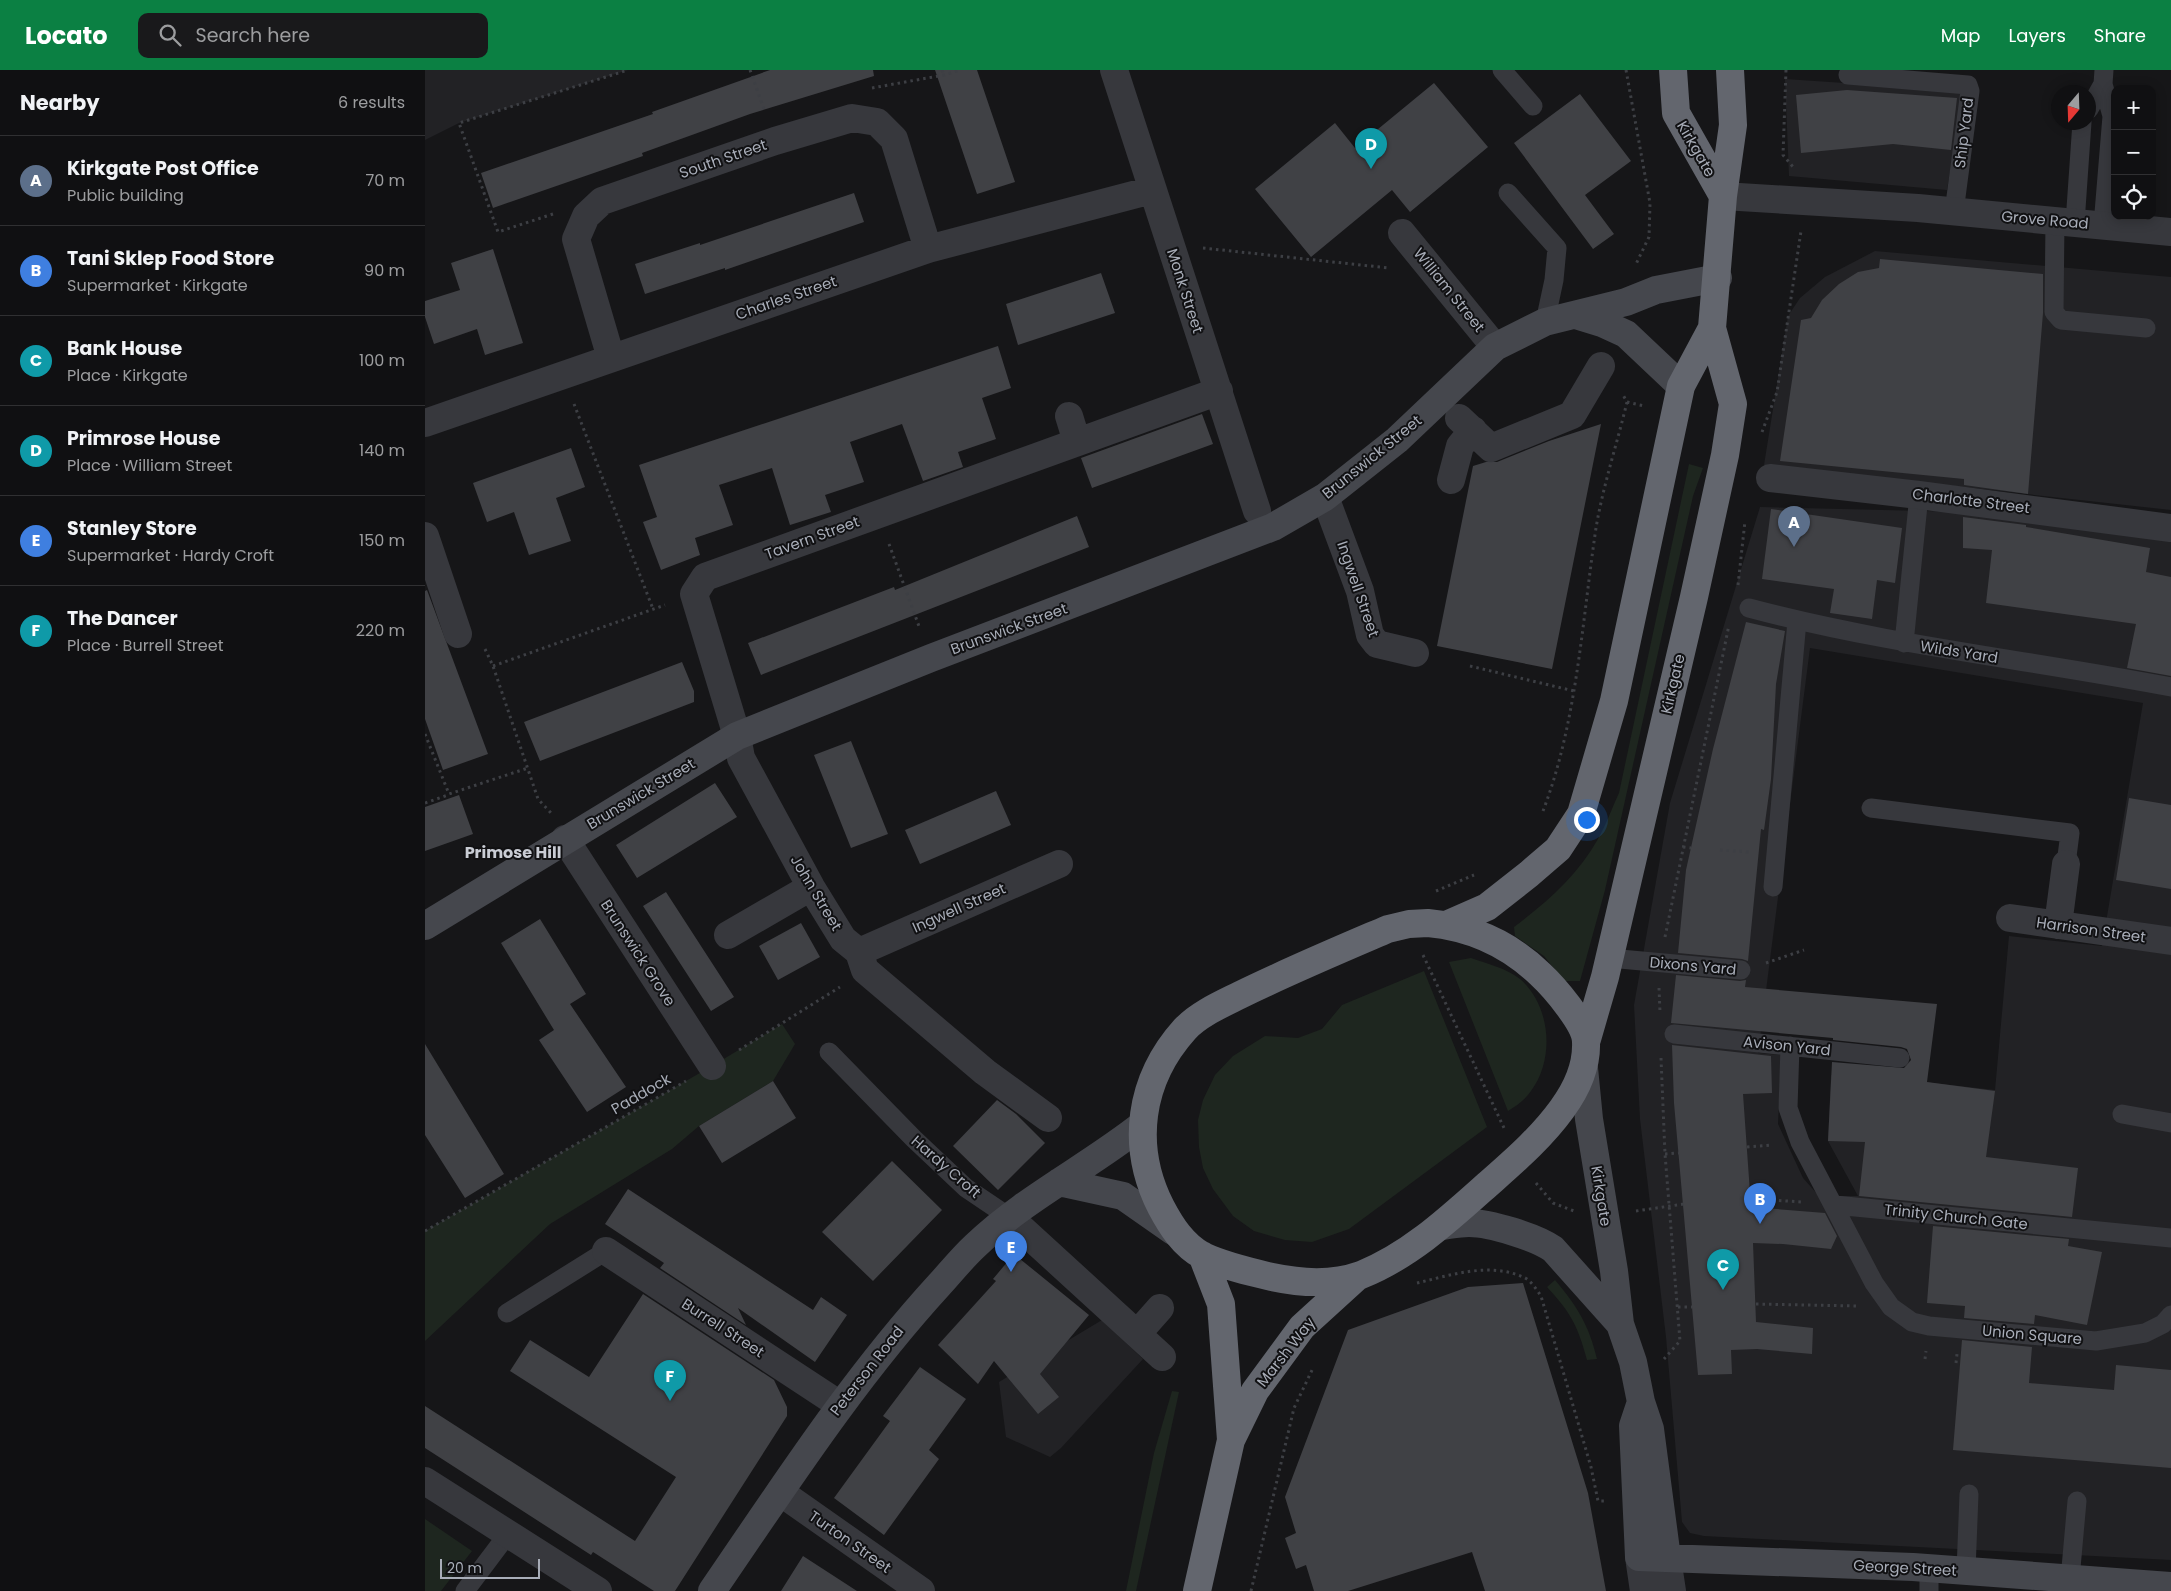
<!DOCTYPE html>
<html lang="en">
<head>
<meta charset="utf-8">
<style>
  :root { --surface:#101012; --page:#19191b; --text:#f1f3f6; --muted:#9c9d9f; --line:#303032; --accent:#0b8043 }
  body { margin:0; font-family:Poppins,sans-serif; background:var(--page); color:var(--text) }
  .controls { position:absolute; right:15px; top:15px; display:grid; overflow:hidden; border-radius:10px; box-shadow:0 2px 12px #0003 }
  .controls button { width:45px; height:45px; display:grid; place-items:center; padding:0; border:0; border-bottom:1px solid var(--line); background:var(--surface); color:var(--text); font:25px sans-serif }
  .compass { position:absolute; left:1626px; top:15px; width:45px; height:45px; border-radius:50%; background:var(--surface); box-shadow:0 2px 12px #0003; rotate:199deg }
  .scale { position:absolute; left:15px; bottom:12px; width:100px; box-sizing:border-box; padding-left:5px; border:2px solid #a8adb8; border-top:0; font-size:14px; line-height:18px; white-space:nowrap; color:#a8adb8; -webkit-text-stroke:4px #111113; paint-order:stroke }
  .you { position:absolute; left:1161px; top:749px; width:18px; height:18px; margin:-12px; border:4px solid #fff; border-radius:50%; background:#1a73e8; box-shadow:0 0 0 8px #1a73e833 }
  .badge { display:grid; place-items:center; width:32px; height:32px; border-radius:50%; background:var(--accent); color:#fff; font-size:16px; font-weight:700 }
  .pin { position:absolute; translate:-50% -41px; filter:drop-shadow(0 1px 2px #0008) }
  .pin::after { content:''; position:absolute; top:26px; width:18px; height:15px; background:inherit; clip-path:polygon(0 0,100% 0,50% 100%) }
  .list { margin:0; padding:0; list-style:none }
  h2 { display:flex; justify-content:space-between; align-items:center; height:65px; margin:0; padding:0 20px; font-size:21px }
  h2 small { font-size:16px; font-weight:400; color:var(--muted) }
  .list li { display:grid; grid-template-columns:32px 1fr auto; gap:15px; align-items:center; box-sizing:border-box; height:90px; padding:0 20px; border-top:1px solid var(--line) }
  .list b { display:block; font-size:19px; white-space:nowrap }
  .list p { margin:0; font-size:16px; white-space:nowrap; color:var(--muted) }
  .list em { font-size:16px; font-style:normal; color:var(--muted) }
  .icon { flex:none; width:28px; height:28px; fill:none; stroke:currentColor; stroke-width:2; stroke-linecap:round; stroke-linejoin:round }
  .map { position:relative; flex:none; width:1746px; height:1521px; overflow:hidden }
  header { display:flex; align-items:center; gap:30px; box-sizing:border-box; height:70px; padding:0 25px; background:var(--accent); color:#fff }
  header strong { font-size:24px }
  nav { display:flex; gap:28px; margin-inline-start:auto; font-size:18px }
  .search { width:350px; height:45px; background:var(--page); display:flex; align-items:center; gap:12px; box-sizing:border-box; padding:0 18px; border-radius:10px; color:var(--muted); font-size:19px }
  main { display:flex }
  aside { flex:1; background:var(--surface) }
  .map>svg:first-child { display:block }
  .built { fill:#222225; fill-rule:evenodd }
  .green { fill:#1e261f }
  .building { fill:#404145 }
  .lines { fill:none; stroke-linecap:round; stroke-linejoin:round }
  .path { stroke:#3d3f44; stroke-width:3; stroke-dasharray:2.5 4; stroke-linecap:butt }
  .lane { stroke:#37383d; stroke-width:19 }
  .street { stroke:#37383d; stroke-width:28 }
  .secondary { stroke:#45474d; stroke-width:28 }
  .highway { stroke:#63666e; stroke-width:28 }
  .labels { text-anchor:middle; stroke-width:4; stroke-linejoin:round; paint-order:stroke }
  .street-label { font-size:15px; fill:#a8adb8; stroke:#111113 }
  .neighbourhood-label { font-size:16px; font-weight:bold; fill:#c9ccd4; stroke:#111113 }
</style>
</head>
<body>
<header>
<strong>Locato</strong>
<div class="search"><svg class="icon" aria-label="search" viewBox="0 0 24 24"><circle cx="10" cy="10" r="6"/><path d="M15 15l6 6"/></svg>Search here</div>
<nav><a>Map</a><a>Layers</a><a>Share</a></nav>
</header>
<main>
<aside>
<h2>Nearby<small>6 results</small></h2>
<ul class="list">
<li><span class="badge" style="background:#5c6f8a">A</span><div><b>Kirkgate Post Office</b><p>Public building</p></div><em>70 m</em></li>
<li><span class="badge" style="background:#3f7fe0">B</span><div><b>Tani Sklep Food Store</b><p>Supermarket · Kirkgate</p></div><em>90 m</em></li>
<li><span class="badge" style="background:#0f9aa8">C</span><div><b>Bank House</b><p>Place · Kirkgate</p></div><em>100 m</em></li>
<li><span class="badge" style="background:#0f9aa8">D</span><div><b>Primrose House</b><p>Place · William Street</p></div><em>140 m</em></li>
<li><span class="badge" style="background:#3f7fe0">E</span><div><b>Stanley Store</b><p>Supermarket · Hardy Croft</p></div><em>150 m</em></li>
<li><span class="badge" style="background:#0f9aa8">F</span><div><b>The Dancer</b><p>Place · Burrell Street</p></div><em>220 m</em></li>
</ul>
</aside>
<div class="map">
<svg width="1746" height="1521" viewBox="0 0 1746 1521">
  <rect width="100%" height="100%" fill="#161618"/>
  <path class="built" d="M 0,0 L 203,0 L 34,53 L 0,70 Z
    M 1360,9 L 1538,21 L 1522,120 L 1364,106 Z
    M 1450,181 L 1746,207 L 1746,440 L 1339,395 L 1363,246 L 1375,228 L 1400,207 Z
    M 1335,437 L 1540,442 L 1746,469 L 1746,1490 L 1279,1466 L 1265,1463 L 1257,1452 L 1241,1267 L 1215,1049 L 1209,935 L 1245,733 ZM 1385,578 L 1718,633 L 1677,876 L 1584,866 L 1570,1020 L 1490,1011 L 1406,1005 L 1403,1071 L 1433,1126 L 1394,1126 L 1378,1108 L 1353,1054 L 1356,985 L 1333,983 Z
    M 677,1250 L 718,1289 L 636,1378 L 625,1387 L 581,1367 L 574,1312 Z"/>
  <path class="green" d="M 1264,394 L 1278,398 L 1268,426 L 1180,820 L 1155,911 L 1139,911 L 1119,886 L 1090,866 L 1089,857 C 1121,833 1153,805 1173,769 C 1181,755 1187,738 1194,723 Z
    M 1046,888 C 1063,894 1081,898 1095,909 C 1126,936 1130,989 1106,1021 C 1100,1030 1091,1036 1083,1041 L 1024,892 Z
    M 999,901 L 1062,1057 L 924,1159 L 887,1172 L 860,1170 L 829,1161 L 808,1146 L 788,1119 L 778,1098 L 774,1077 L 773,1050 L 778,1030 L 790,1005 L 808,986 L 840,966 L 873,968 L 897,959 L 917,935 Z
    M 357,954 L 370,974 L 348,1011 L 274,1056 L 247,1079 L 125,1154 L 0,1271 L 0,1161 L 287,996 Z
    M 1130,1210 C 1152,1236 1164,1255 1172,1289 L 1162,1290 C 1153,1256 1146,1243 1122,1217 Z
    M 747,1321 L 754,1322 L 711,1521 L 701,1521 L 729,1383 Z
    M 0,1449 L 47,1481 L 16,1521 L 0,1521 Z"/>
  <path class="building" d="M 345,0 L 448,0 L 449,6 L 325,44 L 217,83 L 218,86 L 68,138 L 56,103 L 228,44 L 227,42 Z
    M 510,0 L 552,0 L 590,112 L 552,124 Z
    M 1009,13 L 1063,77 L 985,142 L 967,120 L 886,187 L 830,119 L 910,53 L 930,78 Z
    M 1422,20 L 1532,28 L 1526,80 L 1468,74 L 1376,83 L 1371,25 Z
    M 1155,24 L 1206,91 L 1160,125 L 1189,164 L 1168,179 L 1089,73 Z
    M 429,123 L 439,152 L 300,200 L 300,198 L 220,224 L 210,194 L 275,173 L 275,175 Z
    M 68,179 L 98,273 L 60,285 L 52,259 L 9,274 L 0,247 L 0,231 L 35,220 L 26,193 Z
    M 1455,189 L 1618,204 L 1618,243 L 1603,424 L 1539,415 L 1539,409 L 1355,391 L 1376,250 L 1386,248 L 1397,230 L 1414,214 L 1433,202 L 1454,198 Z
    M 676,203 L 690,243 L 593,275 L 581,234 Z
    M 573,276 L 586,318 L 557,328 L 571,369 L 533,382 L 538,397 L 498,411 L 477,354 L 425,372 L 439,412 L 400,425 L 406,442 L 365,455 L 347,398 L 294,415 L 308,455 L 270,468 L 275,485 L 236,500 L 218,452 L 232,447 L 214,395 Z
    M 777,344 L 788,374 L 667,418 L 656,388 Z
    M 1176,354 L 1127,599 L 1012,576 L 1048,396 L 1061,392 L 1072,392 L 1124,371 Z
    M 146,378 L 160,417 L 131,428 L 146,471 L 104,485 L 89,442 L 62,452 L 48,413 Z
    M 1346,439 L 1477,458 L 1470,513 L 1452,510 L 1447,549 L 1405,543 L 1409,519 L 1337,509 Z
    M 652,446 L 664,477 L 336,605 L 323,573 L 469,517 L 470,520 Z
    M 1538,447 L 1601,455 L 1601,457 L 1725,478 L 1721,502 L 1746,507 L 1746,606 L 1702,598 L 1711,554 L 1561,533 L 1567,480 L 1538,478 Z
    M 2,520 L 63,684 L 18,700 L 0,649 L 0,521 Z
    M 1321,552 L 1360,561 L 1351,614 L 1346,709 L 1339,760 L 1336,759 L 1323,891 L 1317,889 L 1253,883 L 1261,800 L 1288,679 Z
    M 257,592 L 269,621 L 269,632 L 115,691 L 99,652 Z
    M 426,671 L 463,764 L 426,778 L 389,685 Z
    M 290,713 L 312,747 L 212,808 L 191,775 Z
    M 571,721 L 586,755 L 495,794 L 480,760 Z
    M 34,725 L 48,764 L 0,781 L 0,737 Z
    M 1704,728 L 1746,735 L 1746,819 L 1691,810 Z
    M 241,822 L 309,927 L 286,941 L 218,836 Z
    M 115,849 L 161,924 L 145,934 L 201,1017 L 162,1042 L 114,970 L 129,960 L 76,873 Z
    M 376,853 L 395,887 L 353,910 L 334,876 Z
    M 1251,905 L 1315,911 L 1321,910 L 1320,917 L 1512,934 L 1502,1012 L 1570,1021 L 1561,1087 L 1653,1098 L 1647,1147 L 1434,1126 L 1440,1072 L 1403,1071 L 1407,992 L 1479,998 L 1486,990 L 1482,979 L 1476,977 L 1408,970 L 1408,968 L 1246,953 Z
    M 0,974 L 79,1104 L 40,1128 L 0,1065 Z
    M 1247,975 L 1346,986 L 1347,1023 L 1318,1024 L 1326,1137 L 1400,1143 L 1412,1166 L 1406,1179 L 1358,1174 L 1328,1173 L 1331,1252 L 1388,1258 L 1387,1284 L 1332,1279 L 1306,1280 L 1307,1304 L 1273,1305 L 1249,1033 Z
    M 348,1011 L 371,1048 L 297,1093 L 274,1056 Z
    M 572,1030 L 591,1044 L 620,1073 L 573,1120 L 528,1076 Z
    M 467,1091 L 517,1140 L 448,1211 L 397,1162 Z
    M 203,1119 L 388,1240 L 396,1227 L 422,1245 L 390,1292 L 313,1238 L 321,1255 L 235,1198 L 239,1193 L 180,1154 Z
    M 1508,1156 L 1644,1169 L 1643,1176 L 1677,1182 L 1662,1255 L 1610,1245 L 1609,1254 L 1539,1248 L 1540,1236 L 1502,1233 Z
    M 589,1184 L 664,1245 L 615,1304 L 634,1327 L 613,1344 L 569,1291 L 553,1314 L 513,1275 L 571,1211 L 568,1209 Z
    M 1098,1213 L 1163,1423 L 1181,1521 L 1060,1521 L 1047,1482 L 923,1521 L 889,1521 L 881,1495 L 871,1499 L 860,1468 L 871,1463 L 860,1427 L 923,1260 L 1043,1217 Z
    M 218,1224 L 349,1310 L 362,1337 L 362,1346 L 250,1521 L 229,1521 L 168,1482 L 166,1485 L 0,1378 L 0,1336 L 210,1471 L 251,1407 L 85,1301 L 105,1270 L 164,1307 Z
    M 1537,1270 L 1607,1277 L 1604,1313 L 1689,1320 L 1691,1295 L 1746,1300 L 1746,1398 L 1528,1380 Z
    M 495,1297 L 541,1329 L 504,1380 L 514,1389 L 459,1465 L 409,1428 L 465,1351 L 458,1346 Z
    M 378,1486 L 432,1521 L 356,1521 Z"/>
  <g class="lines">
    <path class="path" d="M 325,0 L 340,42
      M 517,0 L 519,5
      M 1201,0 L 1225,133 L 1224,167 L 1211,194
      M 1361,0 L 1358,85 L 1369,98
      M 447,18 L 519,5 L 535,0
      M 128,144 L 73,162 L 34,53 L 203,0
      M 778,178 L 964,198
      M 1202,332 L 1219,336
      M 149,334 L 228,539
      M 1337,362 L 1352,322 L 1376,161
      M 464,474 L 495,559
      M 1313,515 L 1320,451
      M 60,579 L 68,596 L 113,729 L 126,743
      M 68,596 L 240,535
      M 1045,596 L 1149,621
      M 0,664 L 24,724 L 103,698
      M 0,733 L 23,725
      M 1118,741 C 1152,652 1157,552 1171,458 C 1178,416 1192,374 1202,332 L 1197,323
      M 1258,777 L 1266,778
      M 1295,780 L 1324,782
      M 1011,821 L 1049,805
      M 1240,867 L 1304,555
      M 998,885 L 1079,1058
      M 1341,893 L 1379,880
      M 1234,918 L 1235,942
      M 314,980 L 415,917
      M 1236,988 L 1240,1084 L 1255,1271 L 1239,1289
      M 1322,1077 L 1347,1075
      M 1240,1084 L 1254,1083
      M 1111,1113 L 1128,1133 L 1149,1141
      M 1315,1128 L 1377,1132
      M 1211,1141 L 1259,1134
      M 0,1161 L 261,1011
      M 992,1213 C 1026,1205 1064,1192 1098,1207 C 1106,1210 1111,1219 1116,1226 L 1166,1397 L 1173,1431 L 1181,1431
      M 1331,1234 L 1433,1236
      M 1253,1237 L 1267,1237
      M 1500,1289 L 1501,1281
      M 1531,1293 L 1532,1284
      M 826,1521 L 869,1338 L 888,1298"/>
    <path class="lane" d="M 1077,0 L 1108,36
      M 1423,5 L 1543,15 L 1545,21 L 1529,142
      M 1664,39 L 1678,14
      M 1083,123 L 1132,178 L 1129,210 L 1120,252
      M 1630,151 L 1629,242 L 1636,250 L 1721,258
      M 1650,153 L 1657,52
      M 1678,155 L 1687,46 L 1678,14 L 1679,0
      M 1324,538 C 1463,575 1605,590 1746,617
      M 1479,573 L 1494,425
      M 1446,738 L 1645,763 L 1641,794
      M 1348,817 L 1372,551
      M 1184,888 L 1316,900
      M 1249,964 L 1475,988
      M 1365,976 L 1363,1038 L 1375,1072 L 1449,1213 L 1466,1237 L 1487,1252 L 1504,1256 L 1671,1271 L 1720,1263 L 1738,1254 L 1746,1245
      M 404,982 L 489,1069 L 541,1118 L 584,1147
      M 1697,1044 L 1746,1053
      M 1410,1135 L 1746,1168
      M 82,1243 L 181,1181
      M 1541,1501 L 1544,1424
      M 1645,1509 L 1652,1431
      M 40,1521 L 83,1464
      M 1504,1521 L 1504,1499"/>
    <path class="street" d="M 689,0 L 832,441
      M 1298,126 L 1493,138 L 1746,162
      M 977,163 L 1070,277
      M 186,288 L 151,169 L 161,146 L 177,131 L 350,71 L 427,48 L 452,52 L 469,69 L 503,179
      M 644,346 L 652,372
      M 1034,348 L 1066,378 L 1147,345 L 1176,296
      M 0,353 L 503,179 L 727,120
      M 1345,408 L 1494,425 L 1746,458
      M 1026,410 L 1035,376 L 1048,360
      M 900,427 L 935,521 L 945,565 L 952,574 L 990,583
      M 0,466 L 33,564
      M 140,769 L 287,996
      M 1585,848 L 1746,871
      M 1633,855 L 1641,794
      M 303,865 L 386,817
      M 434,882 L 634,794
      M 623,1048 L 560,1002 L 440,900 L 434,882 L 418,869 L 386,817 L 316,688 L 312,666 L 269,524 L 280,507 L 794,321
      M 584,1147 L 737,1287
      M 181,1181 L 415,1335
      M 712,1264 L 735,1238
      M 0,1411 L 173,1521
      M 355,1422 L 496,1521
      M 1214,1487 L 1219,1521
      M 1242,1488 L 1247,1521"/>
    <path class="secondary" d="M 1151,245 L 1177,253 L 1201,264 L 1256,316
      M 0,856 L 312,666 L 506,588 L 848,457 L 900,427 L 972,370 L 1070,277 L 1120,252 L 1201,232 L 1231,220 L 1293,208
      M 1159,998 L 1164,1049 L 1189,1201 L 1195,1254 L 1208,1292 L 1216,1332 L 1225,1359 L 1242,1488
      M 634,1112 L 698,1126 L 748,1161
      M 1017,1156 C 1025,1155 1035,1153 1044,1153 C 1065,1153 1111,1167 1128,1179 L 1195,1254
      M 1216,1332 L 1208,1356 L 1214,1487 L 1488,1497 L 1746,1516
      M 287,1521 C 359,1416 428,1309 514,1215 C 526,1202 537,1188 550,1176 C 600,1128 664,1097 718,1054"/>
    <path class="highway" d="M 1248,0 L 1251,43 L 1298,126
      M 1003,853 C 1046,857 1084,874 1115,904 C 1129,917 1161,954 1161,972 C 1162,996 1151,1020 1137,1039 C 1116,1068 1089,1091 1062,1115 C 1024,1149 984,1186 936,1205 C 908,1215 875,1213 847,1207 C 825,1202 799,1196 778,1186 C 758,1175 746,1156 736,1137 C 705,1076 714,1010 760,959 C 774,944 797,934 815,925 C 864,901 914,880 963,859 L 984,854 Z
      M 1021,855 L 1062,837 L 1104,804 L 1133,779 L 1156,744 L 1189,631 L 1256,316 L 1287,258
      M 1162,969 L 1180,907 L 1269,527 L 1300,385 L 1308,334 L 1287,258 L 1298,126 L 1308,55 L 1305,0
      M 777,1185 L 796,1234 L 806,1370
      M 772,1521 L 806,1370 L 830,1321 L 877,1257 L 933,1206"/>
  </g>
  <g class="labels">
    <g class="street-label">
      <text transform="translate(1539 63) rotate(-83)" y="5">Ship Yard</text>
      <text transform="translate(1271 79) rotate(60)" y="5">Kirkgate</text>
      <text transform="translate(298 89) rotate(-19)" y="5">South Street</text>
      <text transform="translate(1620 150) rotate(5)" y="5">Grove Road</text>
      <text transform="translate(1024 220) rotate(51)" y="5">William Street</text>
      <text transform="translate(760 221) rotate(72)" y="5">Monk Street</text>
      <text transform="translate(361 228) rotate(-19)" y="5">Charles Street</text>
      <text transform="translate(947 387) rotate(-39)" y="5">Brunswick Street</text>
      <text transform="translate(1546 431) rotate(7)" y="5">Charlotte Street</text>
      <text transform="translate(387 468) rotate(-20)" y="5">Tavern Street</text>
      <text transform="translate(933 519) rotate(71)" y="5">Ingwell Street</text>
      <text transform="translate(584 559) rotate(-20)" y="5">Brunswick Street</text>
      <text transform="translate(1534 582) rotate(9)" y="5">Wilds Yard</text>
      <text transform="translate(1248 614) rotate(-77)" y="5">Kirkgate</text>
      <text transform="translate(216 724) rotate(-31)" y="5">Brunswick Street</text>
      <text transform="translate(391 823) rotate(59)" y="5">John Street</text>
      <text transform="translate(534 838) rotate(-24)" y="5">Ingwell Street</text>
      <text transform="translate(1666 860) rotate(8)" y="5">Harrison Street</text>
      <text transform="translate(213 883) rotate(57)" y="5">Brunswick Grove</text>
      <text transform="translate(1268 896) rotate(5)" y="5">Dixons Yard</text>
      <text transform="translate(1362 976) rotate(6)" y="5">Avison Yard</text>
      <text transform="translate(216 1024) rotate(-30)" y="5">Paddock</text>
      <text transform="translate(521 1097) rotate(41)" y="5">Hardy Croft</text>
      <text transform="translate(1176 1126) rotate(81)" y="5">Kirkgate</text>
      <text transform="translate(1531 1147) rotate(6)" y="5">Trinity Church Gate</text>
      <text transform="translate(298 1258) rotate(33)" y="5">Burrell Street</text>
      <text transform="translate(1607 1265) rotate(5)" y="5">Union Square</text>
      <text transform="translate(861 1282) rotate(-52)" y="5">Marsh Way</text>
      <text transform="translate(442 1301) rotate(-52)" y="5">Peterson Road</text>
      <text transform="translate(425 1472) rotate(35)" y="5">Turton Street</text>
      <text transform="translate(1480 1498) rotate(3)" y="5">George Street</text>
    </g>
    <g class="neighbourhood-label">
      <text x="88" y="788">Primose Hill</text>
    </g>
  </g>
</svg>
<div class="controls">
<button>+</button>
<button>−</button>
<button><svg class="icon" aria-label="locate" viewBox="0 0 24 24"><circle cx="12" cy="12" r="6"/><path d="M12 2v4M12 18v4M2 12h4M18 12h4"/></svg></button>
</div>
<svg class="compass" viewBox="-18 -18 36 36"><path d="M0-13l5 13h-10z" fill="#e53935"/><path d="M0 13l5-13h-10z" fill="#9c9d9f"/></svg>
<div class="scale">20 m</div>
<div class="you"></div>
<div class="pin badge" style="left:1369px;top:477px;background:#5c6f8a">A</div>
<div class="pin badge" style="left:1335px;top:1154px;background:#3f7fe0">B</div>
<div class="pin badge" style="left:1298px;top:1220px;background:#0f9aa8">C</div>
<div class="pin badge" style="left:946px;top:99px;background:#0f9aa8">D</div>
<div class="pin badge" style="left:586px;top:1202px;background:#3f7fe0">E</div>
<div class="pin badge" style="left:245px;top:1331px;background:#0f9aa8">F</div>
</div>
</main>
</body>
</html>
